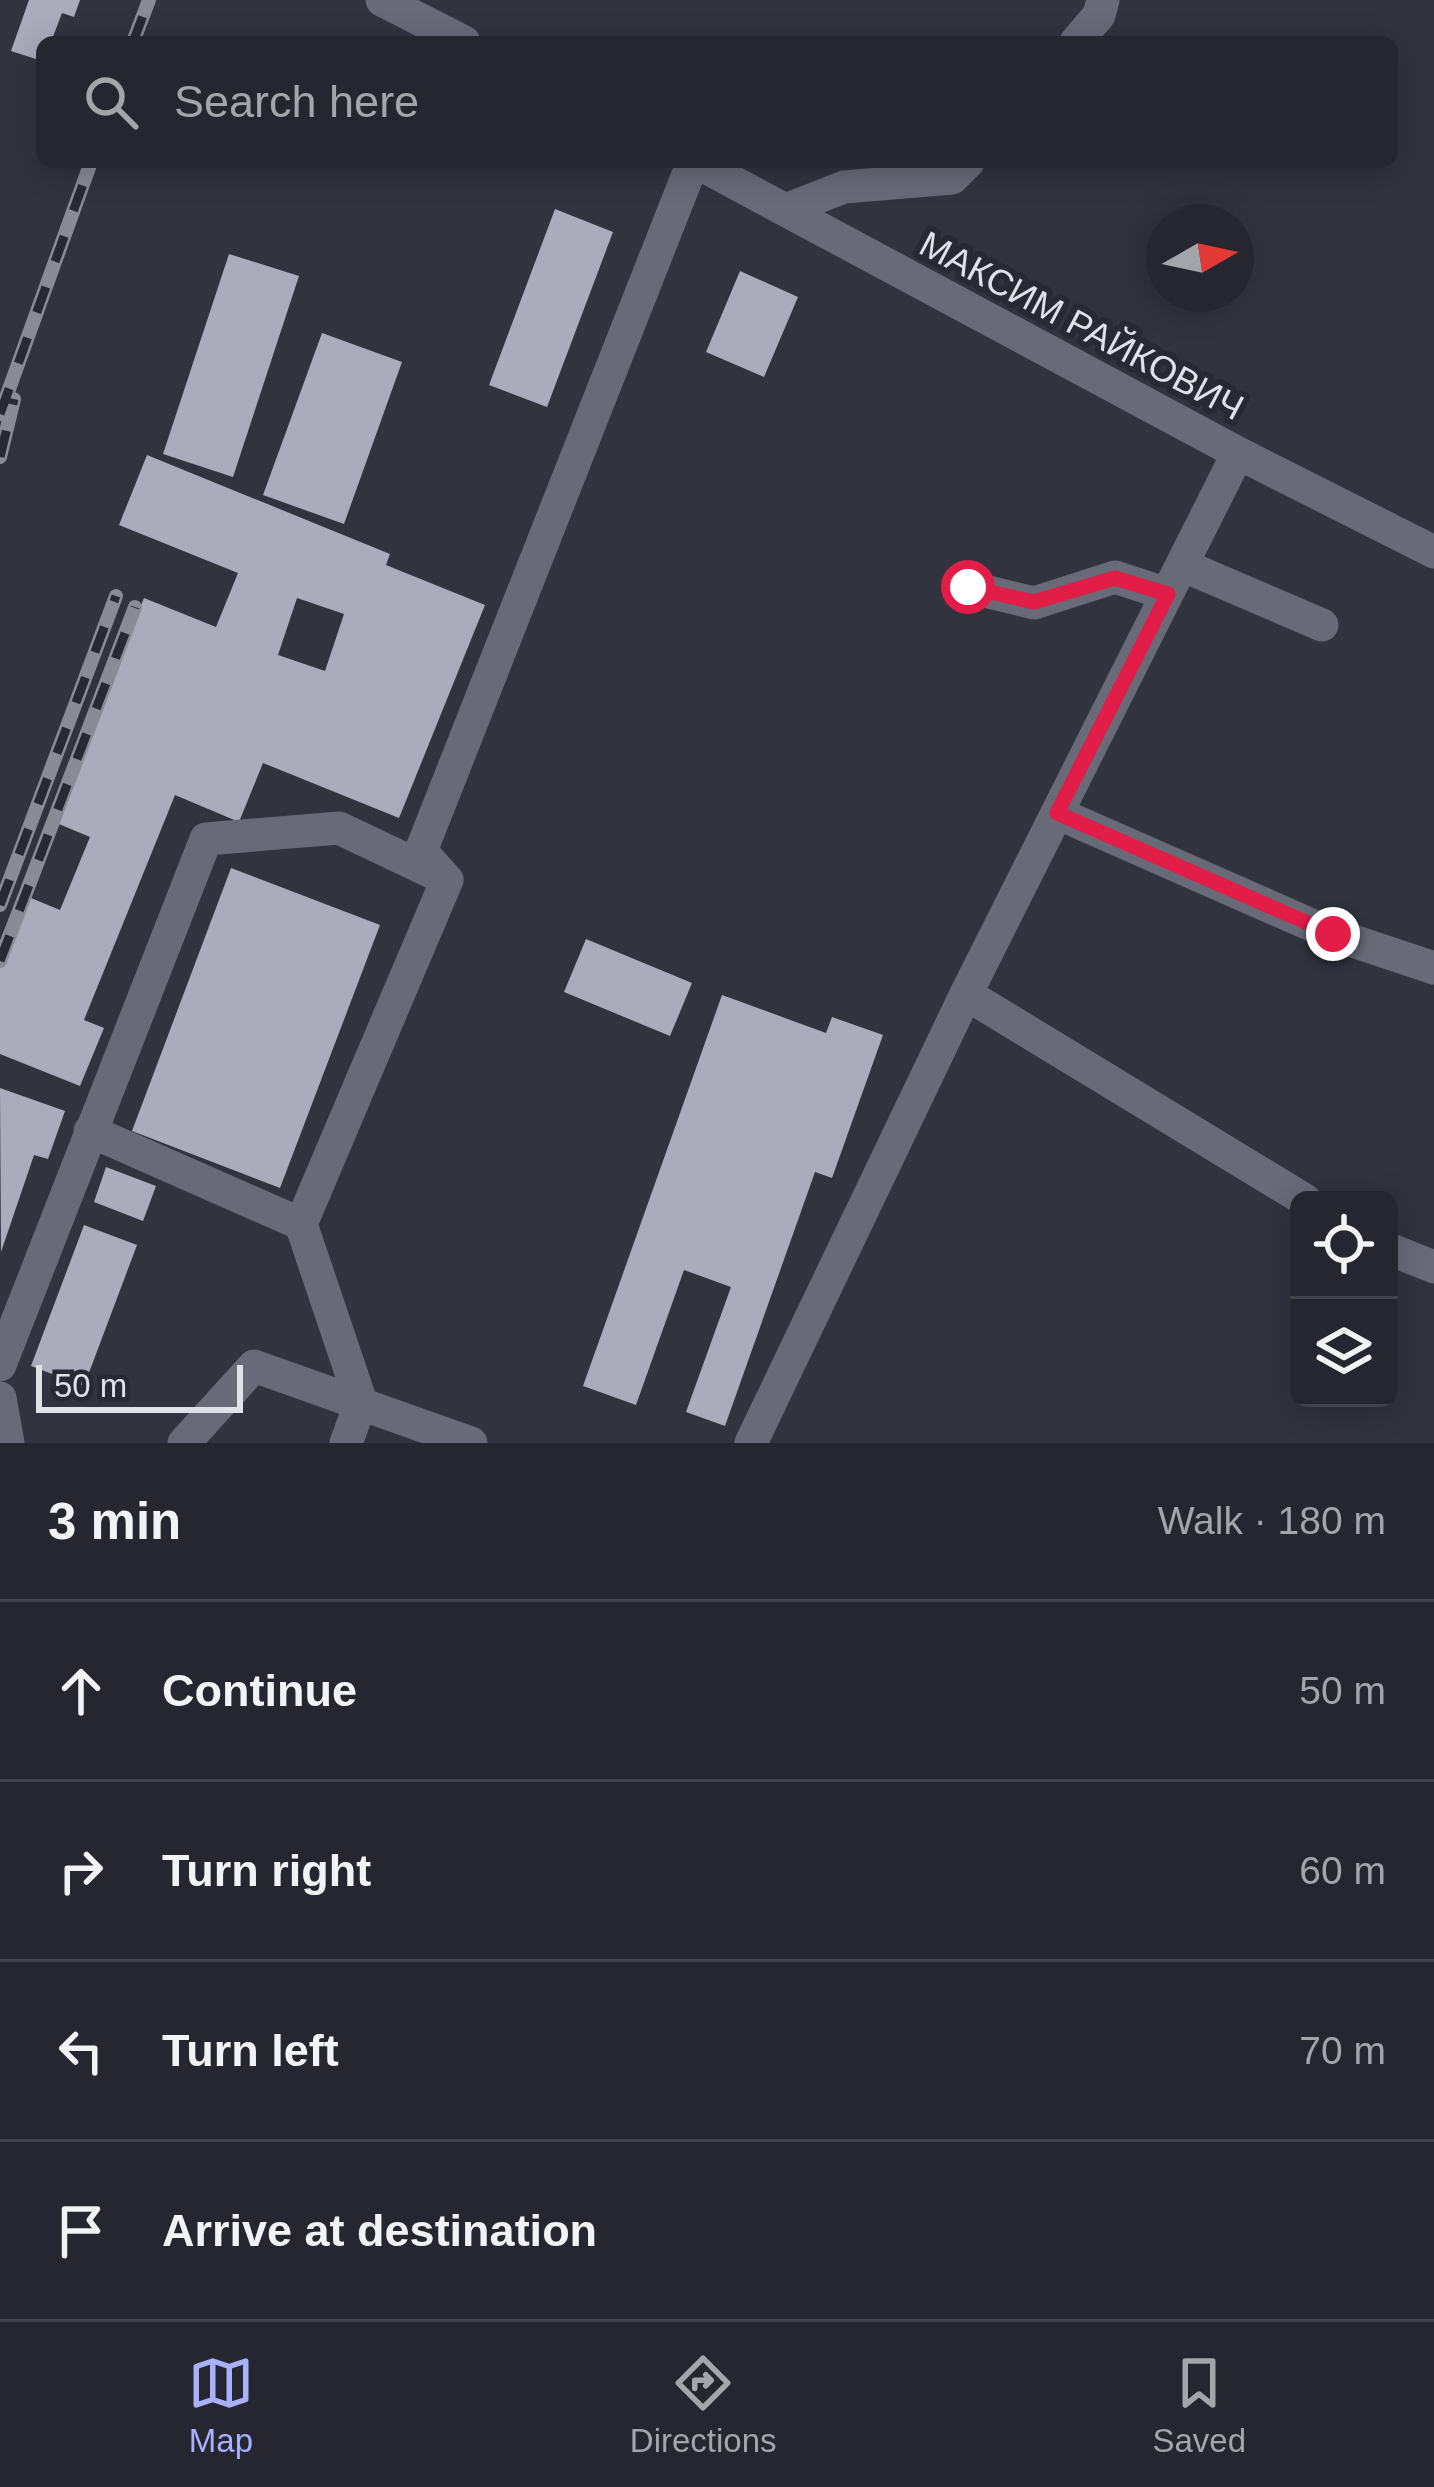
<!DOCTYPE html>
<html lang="en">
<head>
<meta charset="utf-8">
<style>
  :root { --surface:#25262f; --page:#2d2e37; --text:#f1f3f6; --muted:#a3a5aa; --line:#42434b; --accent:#a9b0fc }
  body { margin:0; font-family:Arial,sans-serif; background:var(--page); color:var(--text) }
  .controls { position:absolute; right:36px; bottom:36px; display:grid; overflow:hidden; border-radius:18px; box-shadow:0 6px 30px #0003 }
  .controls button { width:108px; height:108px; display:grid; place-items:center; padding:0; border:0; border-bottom:3px solid var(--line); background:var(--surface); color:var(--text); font:60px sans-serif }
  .compass { position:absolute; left:1146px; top:204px; width:108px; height:108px; border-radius:50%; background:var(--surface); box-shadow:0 6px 30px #0003; rotate:81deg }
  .scale { position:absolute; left:36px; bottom:30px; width:207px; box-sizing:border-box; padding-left:12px; border:6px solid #e0e1e9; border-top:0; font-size:33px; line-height:42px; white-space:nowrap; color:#e0e1e9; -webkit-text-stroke:9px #272934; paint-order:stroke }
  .stop { position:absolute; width:36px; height:36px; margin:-27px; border:9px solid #e11d48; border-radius:50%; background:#fff }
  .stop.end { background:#e11d48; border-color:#fff; box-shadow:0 3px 12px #0008 }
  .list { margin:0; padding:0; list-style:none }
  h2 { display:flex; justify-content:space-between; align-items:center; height:156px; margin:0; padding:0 48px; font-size:51px }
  h2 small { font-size:39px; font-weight:400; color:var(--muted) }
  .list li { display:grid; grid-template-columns:78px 1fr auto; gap:36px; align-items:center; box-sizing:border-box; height:180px; padding:0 48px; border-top:3px solid var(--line) }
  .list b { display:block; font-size:45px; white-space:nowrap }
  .list em { font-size:39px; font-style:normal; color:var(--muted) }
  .icon { flex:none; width:66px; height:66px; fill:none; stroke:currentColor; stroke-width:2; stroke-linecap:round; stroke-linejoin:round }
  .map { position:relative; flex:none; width:1434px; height:1443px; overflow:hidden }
  .search { position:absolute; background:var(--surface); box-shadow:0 6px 30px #0003; left:36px; right:36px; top:36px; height:132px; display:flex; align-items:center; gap:30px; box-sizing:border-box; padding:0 42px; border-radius:18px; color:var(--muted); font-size:45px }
  .sheet { height:876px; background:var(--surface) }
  nav { display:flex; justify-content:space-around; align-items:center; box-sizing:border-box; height:168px; border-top:3px solid var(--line); background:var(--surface); font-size:33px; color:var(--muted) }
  nav a { display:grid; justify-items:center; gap:6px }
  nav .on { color:var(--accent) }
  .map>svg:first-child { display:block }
  .building { fill:#aaacbb; fill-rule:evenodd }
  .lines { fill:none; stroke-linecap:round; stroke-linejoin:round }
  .minor { stroke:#686a78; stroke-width:33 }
  .rail-casing { stroke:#8a8b95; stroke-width:14 }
  .rail { stroke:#272934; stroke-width:9; stroke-dasharray:27; stroke-linecap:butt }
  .route { stroke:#e11d48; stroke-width:15 }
  .labels { text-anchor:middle; stroke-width:12; stroke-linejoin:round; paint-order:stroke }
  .street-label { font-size:36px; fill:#e0e1e9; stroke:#272934 }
</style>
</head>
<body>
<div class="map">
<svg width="1434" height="1443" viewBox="0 0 1434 1443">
  <rect width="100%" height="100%" fill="#31333f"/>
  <path class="building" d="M 29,0 L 80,0 L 74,17 L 62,13 L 51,42 L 42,42 L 42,61 L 11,51 Z
    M 555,209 L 613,232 L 547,407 L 489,385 Z
    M 229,254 L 299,276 L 233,477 L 163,454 Z
    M 740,271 L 798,297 L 764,377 L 706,352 Z
    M 322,333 L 402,362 L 344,524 L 263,495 Z
    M 147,455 L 390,554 L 386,565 L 485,605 L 399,818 L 263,763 L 239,822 L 175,795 L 84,1020 L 104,1028 L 80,1086 L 0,1054 L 0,941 L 19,893 L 60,910 L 90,837 L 54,822 L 144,598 L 216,627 L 238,573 L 119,525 ZM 297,598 L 344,614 L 325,671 L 278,655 Z
    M 231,868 L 380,925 L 280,1188 L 132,1131 Z
    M 586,939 L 692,983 L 670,1036 L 564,992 Z
    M 722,995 L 826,1033 L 832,1017 L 883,1035 L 832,1178 L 815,1172 L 725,1426 L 686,1412 L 731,1287 L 684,1270 L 636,1405 L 583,1386 Z
    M 0,1088 L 65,1111 L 48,1159 L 34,1155 L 1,1252 Z
    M 106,1167 L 156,1186 L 143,1221 L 94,1202 Z
    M 84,1225 L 137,1245 L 84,1386 L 31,1366 Z"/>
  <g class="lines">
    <path class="minor" d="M 382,0 L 464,42
      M 1076,42 L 1099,15 L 1103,0
      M 696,162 L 1238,453 L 1434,552
      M 785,210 L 844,187 L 952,178 L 968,162
      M 1238,453 L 966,994 L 1305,1200
      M 1182,565 L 1322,625
      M 968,587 L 1034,603 L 1115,577 L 1167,594
      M 1057,813 L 1332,934 L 1434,968
      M 90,1131 L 301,1224
      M 1389,1249 L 1434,1267
      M 0,1365 L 206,839 L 339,828 L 438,875
      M 0,1398 L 8,1443
      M 184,1443 L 254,1366 L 471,1443
      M 346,1443 L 361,1402 L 301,1224 L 447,880 L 421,851 L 693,162
      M 751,1443 L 966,994"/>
    <defs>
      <path id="rail" d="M 133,42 L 149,0
        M 0,414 L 91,162
        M 0,457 L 14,399
        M 0,905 L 116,596
        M 0,961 L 135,607"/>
    </defs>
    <use href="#rail" class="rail-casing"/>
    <use href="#rail" class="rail"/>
  </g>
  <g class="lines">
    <path class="route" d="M 968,587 L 1034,602 L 1115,578 L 1168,594 L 1057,813 L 1333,934"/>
  </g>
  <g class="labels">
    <g class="street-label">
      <text transform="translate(1082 325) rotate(28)" y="13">МАКСИМ РАЙКОВИЧ</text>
    </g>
  </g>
</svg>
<div class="controls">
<button><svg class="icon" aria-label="locate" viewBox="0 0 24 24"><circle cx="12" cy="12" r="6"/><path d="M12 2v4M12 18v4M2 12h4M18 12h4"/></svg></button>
<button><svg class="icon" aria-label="layers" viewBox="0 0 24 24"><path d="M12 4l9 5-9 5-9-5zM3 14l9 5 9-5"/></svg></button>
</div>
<svg class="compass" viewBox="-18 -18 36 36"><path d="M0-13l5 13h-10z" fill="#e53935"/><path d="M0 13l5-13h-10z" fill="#a3a5aa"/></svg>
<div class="scale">50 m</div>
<div class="stop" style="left:968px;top:587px"></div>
<div class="stop end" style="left:1333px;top:934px"></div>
<div class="search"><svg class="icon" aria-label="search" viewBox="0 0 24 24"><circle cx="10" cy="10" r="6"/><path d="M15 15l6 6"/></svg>Search here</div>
</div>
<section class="sheet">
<h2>3 min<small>Walk · 180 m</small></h2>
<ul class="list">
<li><svg class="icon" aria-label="ahead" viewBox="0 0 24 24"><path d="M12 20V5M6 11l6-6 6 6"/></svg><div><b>Continue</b></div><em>50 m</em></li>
<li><svg class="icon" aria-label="right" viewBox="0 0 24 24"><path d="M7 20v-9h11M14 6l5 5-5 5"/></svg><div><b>Turn right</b></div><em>60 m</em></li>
<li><svg class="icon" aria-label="left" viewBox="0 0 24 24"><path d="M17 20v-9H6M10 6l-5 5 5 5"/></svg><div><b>Turn left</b></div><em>70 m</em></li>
<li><svg class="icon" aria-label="arrive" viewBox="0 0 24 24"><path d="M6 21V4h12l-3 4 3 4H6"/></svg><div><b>Arrive at destination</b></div></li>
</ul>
</section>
<nav>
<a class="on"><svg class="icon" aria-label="map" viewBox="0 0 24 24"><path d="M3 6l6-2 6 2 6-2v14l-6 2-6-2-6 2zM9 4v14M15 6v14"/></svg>Map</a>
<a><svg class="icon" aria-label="directions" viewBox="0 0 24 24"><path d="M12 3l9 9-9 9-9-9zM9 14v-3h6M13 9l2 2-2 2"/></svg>Directions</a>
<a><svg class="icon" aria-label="saved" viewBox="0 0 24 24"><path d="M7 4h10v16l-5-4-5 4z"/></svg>Saved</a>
</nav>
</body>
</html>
